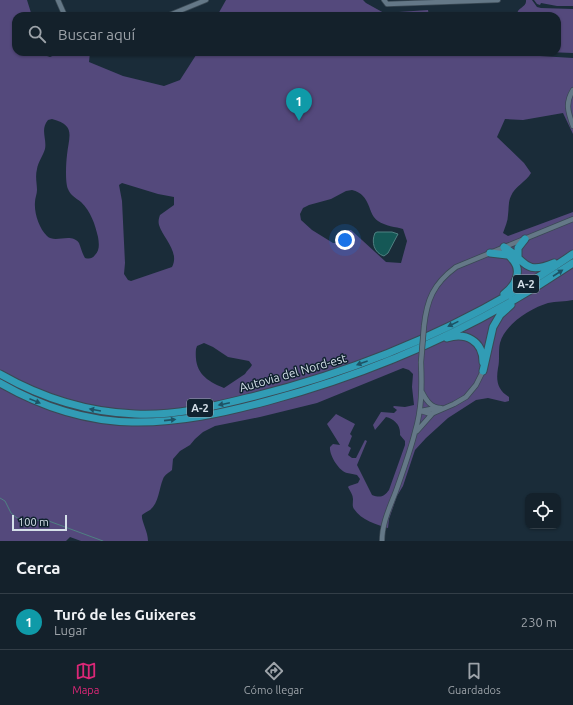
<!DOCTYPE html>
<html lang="es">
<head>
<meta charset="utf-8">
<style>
  :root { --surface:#14212b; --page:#212e37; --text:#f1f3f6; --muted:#9da3a9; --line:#333e47; --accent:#db2777 }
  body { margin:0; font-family:Ubuntu,sans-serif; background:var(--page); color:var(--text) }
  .controls { position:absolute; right:12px; bottom:12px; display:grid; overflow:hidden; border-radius:8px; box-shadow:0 1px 3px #0004 }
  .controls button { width:36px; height:36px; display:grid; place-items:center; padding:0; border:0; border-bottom:1px solid var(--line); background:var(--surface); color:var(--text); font:20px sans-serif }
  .scale { position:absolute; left:12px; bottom:10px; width:55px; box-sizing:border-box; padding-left:4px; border:2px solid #d5e0e9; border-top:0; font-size:11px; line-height:14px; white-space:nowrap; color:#d5e0e9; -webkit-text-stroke:3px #10222f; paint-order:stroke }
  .you { position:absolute; left:345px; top:240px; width:14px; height:14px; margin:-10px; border:3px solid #fff; border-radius:50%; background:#1a73e8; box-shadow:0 0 0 6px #1a73e833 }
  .badge { display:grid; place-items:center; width:26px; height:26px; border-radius:50%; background:var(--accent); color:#fff; font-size:13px; font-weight:700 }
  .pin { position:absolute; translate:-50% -33px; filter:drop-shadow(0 1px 2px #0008) }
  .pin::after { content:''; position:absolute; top:21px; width:14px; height:12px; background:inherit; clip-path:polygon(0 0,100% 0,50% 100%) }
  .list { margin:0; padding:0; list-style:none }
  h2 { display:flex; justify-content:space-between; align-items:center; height:52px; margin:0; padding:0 16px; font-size:17px }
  h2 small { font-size:13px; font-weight:400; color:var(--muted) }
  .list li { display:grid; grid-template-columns:26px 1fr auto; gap:12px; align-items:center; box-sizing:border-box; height:56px; padding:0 16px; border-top:1px solid var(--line) }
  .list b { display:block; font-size:15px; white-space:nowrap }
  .list p { margin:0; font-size:13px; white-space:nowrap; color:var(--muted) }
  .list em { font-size:13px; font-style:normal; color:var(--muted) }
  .icon { flex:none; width:22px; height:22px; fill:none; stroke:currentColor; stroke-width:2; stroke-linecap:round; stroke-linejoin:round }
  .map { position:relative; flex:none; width:573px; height:541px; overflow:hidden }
  .search { position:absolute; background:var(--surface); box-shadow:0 1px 3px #0004; left:12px; right:12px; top:12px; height:44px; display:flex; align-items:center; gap:10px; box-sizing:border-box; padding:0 14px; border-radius:12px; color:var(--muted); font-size:15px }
  .sheet { height:108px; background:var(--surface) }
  nav { display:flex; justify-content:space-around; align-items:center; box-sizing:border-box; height:56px; border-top:1px solid var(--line); background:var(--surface); font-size:11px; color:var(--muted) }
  nav a { display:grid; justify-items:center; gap:2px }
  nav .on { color:var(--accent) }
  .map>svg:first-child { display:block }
  .green { fill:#54497c; fill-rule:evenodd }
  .water { fill:#155856; stroke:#4f8182 }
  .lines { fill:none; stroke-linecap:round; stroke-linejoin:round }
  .stream { stroke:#4f8182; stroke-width:1 }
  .minor-casing { stroke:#3a4954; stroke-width:6 }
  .highway-casing { stroke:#3a4954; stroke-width:9 }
  .minor { stroke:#647887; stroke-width:4.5 }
  .highway { stroke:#319cb5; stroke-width:7 }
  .minor-bridge-casing { stroke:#3a4954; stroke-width:6; stroke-linecap:butt }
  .minor-bridge { stroke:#647887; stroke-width:4.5 }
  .oneway { fill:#1d5365 }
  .labels { text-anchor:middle; stroke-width:3; stroke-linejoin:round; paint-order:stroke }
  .shield { fill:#10222f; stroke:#9aa7b1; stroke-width:1 }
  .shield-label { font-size:11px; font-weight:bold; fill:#d5e0e9 }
  .street-label { font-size:12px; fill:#d5e0e9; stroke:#10222f }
</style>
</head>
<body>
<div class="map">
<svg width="573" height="541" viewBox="0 0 573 541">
  <rect width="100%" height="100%" fill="#1a2c39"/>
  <path class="green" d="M 0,0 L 27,0 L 32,16 L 16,16 L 16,52 L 44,52 L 47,56 L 50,57 L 62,52 L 90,52 L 89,62 L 123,76 L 164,86 L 180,80 L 198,52 L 502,52 L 512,56 L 540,56 L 573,58 L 573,134 L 563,113 L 523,120 L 505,119 L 497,137 L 524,163 L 531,173 C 526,182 515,186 511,196 C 508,202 509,208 508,215 C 508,221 505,227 503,233 L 508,236 L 573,212 L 573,300 C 565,302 556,301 548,303 C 531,308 505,324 500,343 C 498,351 500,360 498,368 C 496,380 497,390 509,397 L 509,401 L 505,402 L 488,398 L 476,400 L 448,418 L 426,438 L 415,450 L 403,486 L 397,496 L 389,519 L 388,528 C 377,525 361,520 354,509 C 352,506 353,503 353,499 C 353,495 350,491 348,487 L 349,486 L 358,483 L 360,479 L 357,475 C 354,474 351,474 347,473 C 339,471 329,455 330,447 L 333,444 L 340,445 L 327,424 L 336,414 L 355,424 L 350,434 L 352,436 L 348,446 L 351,448 L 348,455 L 352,458 L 356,458 L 365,440 L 367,441 L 357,465 L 372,495 C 380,498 384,497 389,490 L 405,445 L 405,441 L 400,435 C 401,425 394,419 386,417 L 375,430 L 373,425 L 381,412 L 394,413 L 397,410 L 393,407 L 394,406 L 405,407 L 414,405 L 412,387 L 413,374 L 409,370 L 403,368 L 317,403 L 260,417 L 215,426 L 203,432 L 195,439 L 190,445 L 180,451 L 173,459 L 172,470 C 169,473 165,474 163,479 C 159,488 159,503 150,510 C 147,512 144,513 142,515 C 141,521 148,531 148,541 L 81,541 L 70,537 L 66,541 L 0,541 ZM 52,119 C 76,125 69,136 67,155 C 66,163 65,182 68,189 C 70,195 76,198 81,202 C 91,212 95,224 98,237 C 99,243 100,250 95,255 C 92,259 89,259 85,258 C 82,253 81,248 79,243 C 71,232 55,244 47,236 C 39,228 34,213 35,202 C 35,198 37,194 37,190 C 37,183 35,177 37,169 C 38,162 43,156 45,149 C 47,138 40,130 48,120 ZM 122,183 L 158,194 L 174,197 L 174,205 L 160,215 C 159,218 158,221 159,225 C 163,238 180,252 172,267 L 131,281 L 128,280 L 124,274 L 125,263 L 122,201 L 119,185 ZM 352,190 C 372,195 367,214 378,221 C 385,226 396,227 403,229 L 407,241 L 401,263 L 386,262 L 351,230 L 348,230 L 345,232 L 343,243 L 333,243 L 312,230 L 301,220 L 300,214 L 303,208 L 309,205 L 331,199 L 346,191 ZM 204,343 L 213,347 L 228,357 L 249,361 L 252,365 C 250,369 247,370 245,374 L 224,388 C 204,380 194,371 196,349 L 197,346 Z
    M 226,0 L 363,0 L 366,3 L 384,13 L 428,10 L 429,16 L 217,16 Z
    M 526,0 L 532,0 L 537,7 L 541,8 L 573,9 L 573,53 L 547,52 L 557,52 L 557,16 L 517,16 C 516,7 527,8 526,0 Z
    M 534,0 L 573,0 L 573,6 L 557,6 L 541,3 L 540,5 L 537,4 Z"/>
  <path class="water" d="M 377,232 L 392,232 L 398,234 L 388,253 L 384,256 C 374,253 371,242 375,233 Z"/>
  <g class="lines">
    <path class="stream" d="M 0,498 L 5,501 L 11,513 L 17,518 L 28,521 L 46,520 L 103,541"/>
    <defs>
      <path id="minor" d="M 58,0 L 65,16
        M 384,0 L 387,4 L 498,0
        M 167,16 L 206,0
        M 573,90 C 565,103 568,112 573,126
        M 424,326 C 427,300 433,284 456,267 L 573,219
        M 422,392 C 426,400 431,408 441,408
        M 421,411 L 431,414 L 454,404 L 466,397 L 476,385 L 483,371
        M 421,411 L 436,408
        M 417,431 L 432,414
        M 382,541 C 382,523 390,507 396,491 C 403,471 410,452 415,432 C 422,409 422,386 421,362"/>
      <path id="highway" d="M 504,247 C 526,260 523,276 554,263
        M 490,253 L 507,255
        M 518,258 L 518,248 L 525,239
        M 504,294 C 514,287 523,272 513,260 C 509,255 506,254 504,247
        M 447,338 C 466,332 483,341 483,362
        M 483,371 L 493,327 L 500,315 L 511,305
        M 0,374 C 42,398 86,412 135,414 C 173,416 211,407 247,398 C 363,370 475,322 573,254
        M 0,383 C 40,406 85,421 132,422 C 178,423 224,413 268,401 C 376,372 480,326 573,263"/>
    </defs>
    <use href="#minor" class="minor-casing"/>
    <use href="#highway" class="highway-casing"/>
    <use href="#minor" class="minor"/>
    <use href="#highway" class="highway"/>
    <defs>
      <path id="minor-bridge" d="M 421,362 L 424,326"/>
    </defs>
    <use href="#minor-bridge" class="minor-bridge-casing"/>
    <use href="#minor-bridge" class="minor-bridge"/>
  </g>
  <defs><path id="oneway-solid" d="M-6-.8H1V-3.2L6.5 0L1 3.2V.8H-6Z"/></defs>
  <g class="oneway">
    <use href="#oneway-solid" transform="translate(558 273) rotate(-33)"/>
    <use href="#oneway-solid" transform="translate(453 324) rotate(154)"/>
    <use href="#oneway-solid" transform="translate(362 363) rotate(160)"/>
    <use href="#oneway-solid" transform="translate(35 401) rotate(22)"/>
    <use href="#oneway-solid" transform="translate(224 404) rotate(168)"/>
    <use href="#oneway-solid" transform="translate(95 410) rotate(-170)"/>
    <use href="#oneway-solid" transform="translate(170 420) rotate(-6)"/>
  </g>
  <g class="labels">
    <g class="shield">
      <rect x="513" y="275" width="26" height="18" rx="3"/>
      <rect x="187" y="399" width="26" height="18" rx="3"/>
    </g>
    <g class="shield-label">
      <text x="526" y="288">A-2</text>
      <text x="200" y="412">A-2</text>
    </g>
    <g class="street-label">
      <text transform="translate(293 373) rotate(-16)" y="4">Autovia del Nord-est</text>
    </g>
  </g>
</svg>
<div class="controls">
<button><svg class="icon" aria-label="locate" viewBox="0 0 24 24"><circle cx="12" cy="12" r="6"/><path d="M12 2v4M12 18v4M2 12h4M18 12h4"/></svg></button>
</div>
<div class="scale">100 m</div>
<div class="you"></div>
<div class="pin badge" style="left:299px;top:121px;background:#0f9aa8">1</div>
<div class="search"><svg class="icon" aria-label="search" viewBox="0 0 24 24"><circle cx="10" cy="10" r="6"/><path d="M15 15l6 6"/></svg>Buscar aquí</div>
</div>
<section class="sheet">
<h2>Cerca<small></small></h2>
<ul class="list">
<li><span class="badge" style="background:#0f9aa8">1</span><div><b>Turó de les Guixeres</b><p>Lugar</p></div><em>230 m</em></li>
</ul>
</section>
<nav>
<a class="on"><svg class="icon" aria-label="map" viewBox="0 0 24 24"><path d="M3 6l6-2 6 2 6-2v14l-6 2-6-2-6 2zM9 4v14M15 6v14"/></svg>Mapa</a>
<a><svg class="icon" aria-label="directions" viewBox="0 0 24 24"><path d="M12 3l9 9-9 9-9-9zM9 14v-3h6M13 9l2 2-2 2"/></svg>Cómo llegar</a>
<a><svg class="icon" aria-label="saved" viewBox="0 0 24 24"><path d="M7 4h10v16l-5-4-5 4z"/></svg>Guardados</a>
</nav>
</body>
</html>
